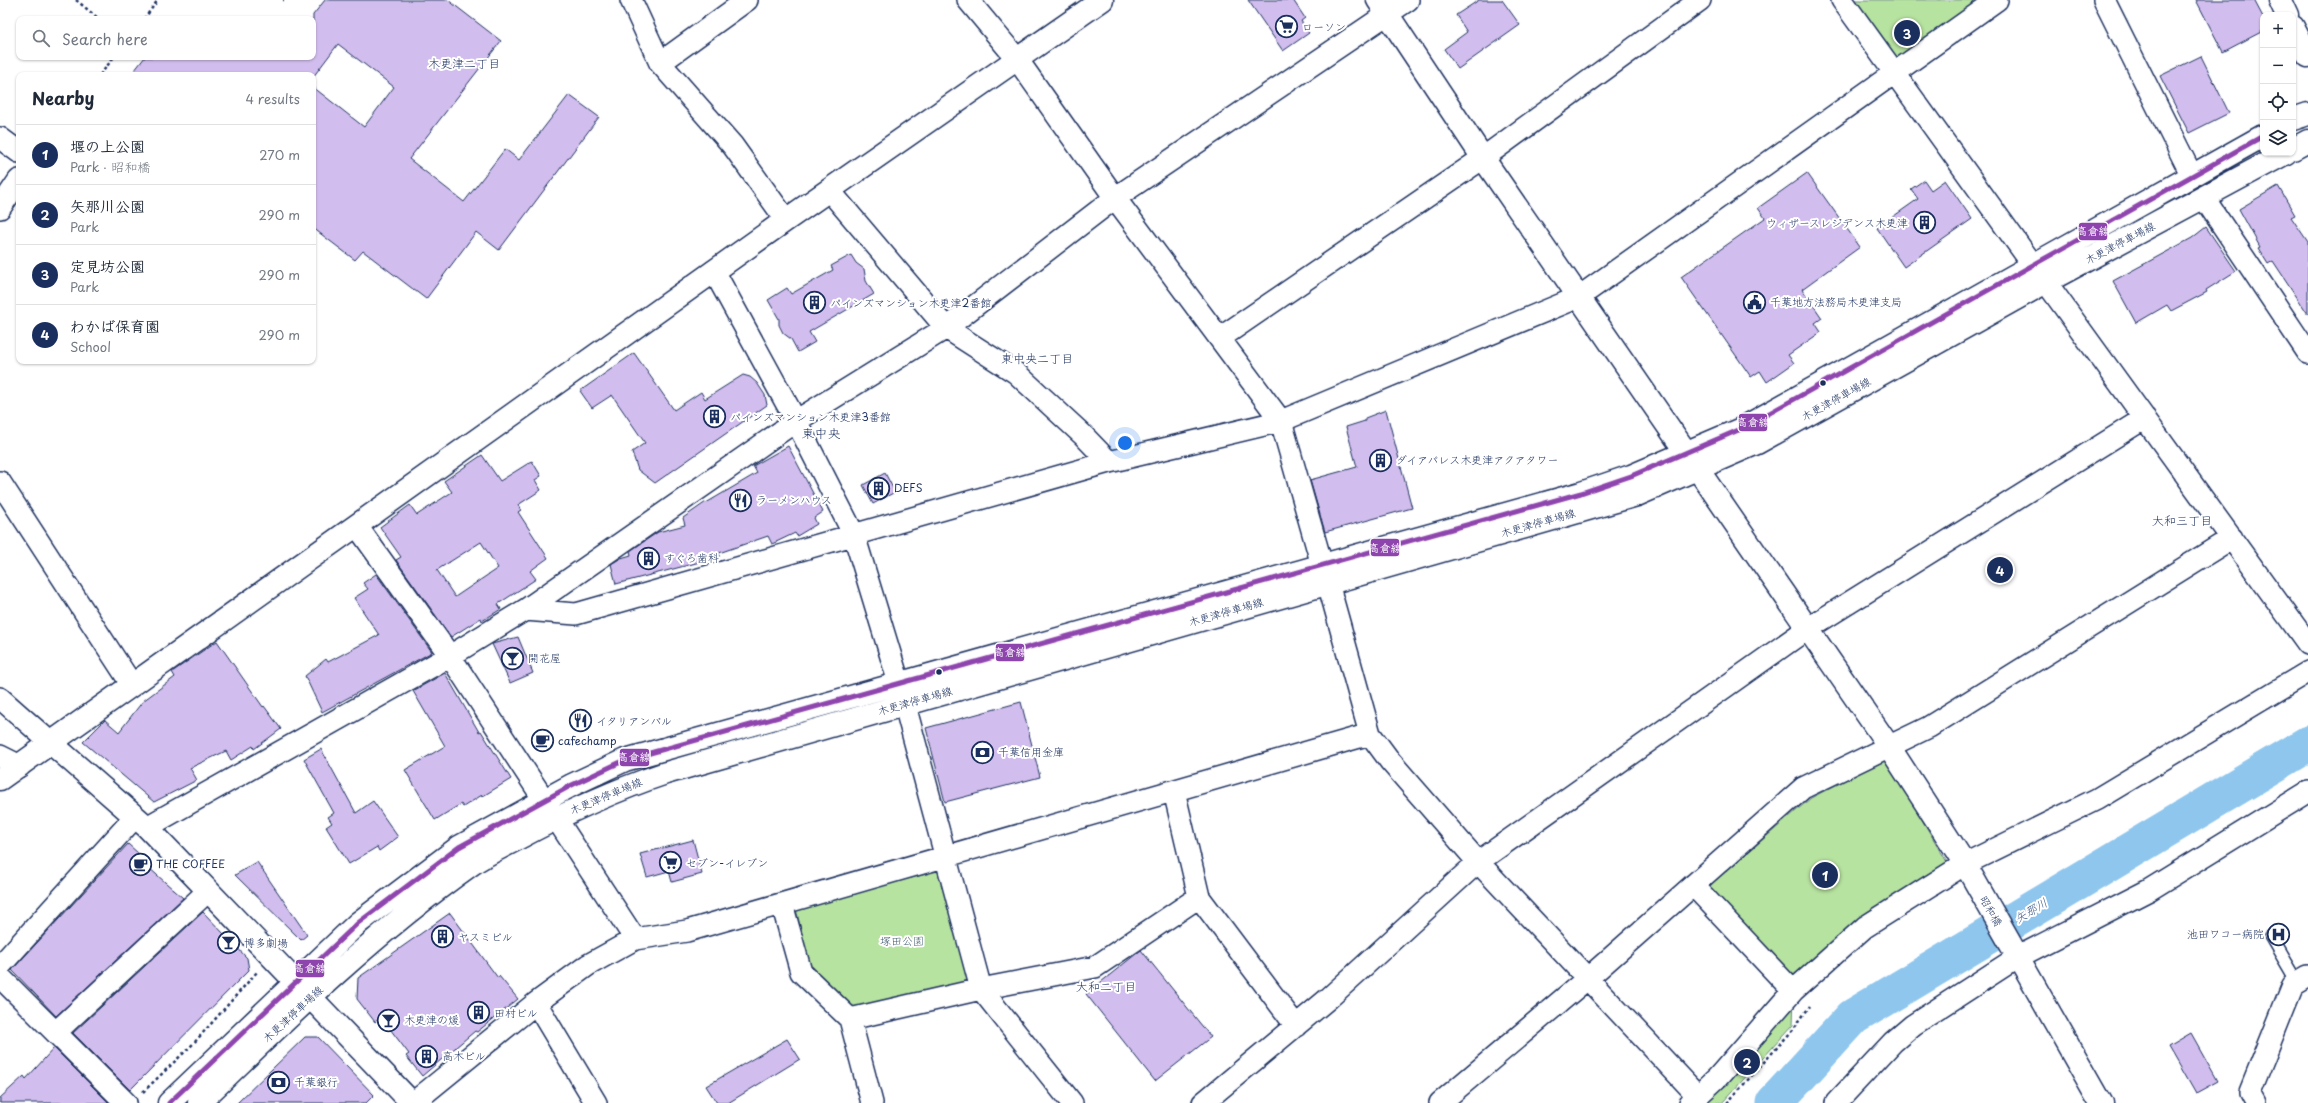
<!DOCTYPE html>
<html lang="en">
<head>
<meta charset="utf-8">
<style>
  :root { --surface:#fff; --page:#f6f6f7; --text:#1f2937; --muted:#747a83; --line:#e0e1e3; --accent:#1b2f5e }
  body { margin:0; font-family:"Playpen Sans","Klee One",sans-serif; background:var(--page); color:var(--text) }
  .controls { position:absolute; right:12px; top:12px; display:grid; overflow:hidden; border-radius:8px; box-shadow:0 1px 3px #0004 }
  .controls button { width:36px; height:36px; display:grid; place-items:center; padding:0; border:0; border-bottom:1px solid var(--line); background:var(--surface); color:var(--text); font:20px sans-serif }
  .you { position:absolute; left:1125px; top:443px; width:14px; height:14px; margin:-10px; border:3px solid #fff; border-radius:50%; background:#1a73e8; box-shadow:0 0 0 6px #1a73e833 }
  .badge { display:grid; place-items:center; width:26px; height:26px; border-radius:50%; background:var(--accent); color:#fff; font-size:13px; font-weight:700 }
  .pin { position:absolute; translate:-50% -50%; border:2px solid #fff; box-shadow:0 1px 4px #0006 }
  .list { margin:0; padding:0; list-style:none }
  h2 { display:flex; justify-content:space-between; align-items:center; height:52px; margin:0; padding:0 16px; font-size:17px }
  h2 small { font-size:13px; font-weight:400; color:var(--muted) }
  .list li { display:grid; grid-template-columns:26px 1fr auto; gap:12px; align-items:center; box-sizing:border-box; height:60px; padding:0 16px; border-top:1px solid var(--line) }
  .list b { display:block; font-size:15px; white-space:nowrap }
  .list p { margin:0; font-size:13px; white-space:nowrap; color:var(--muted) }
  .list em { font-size:13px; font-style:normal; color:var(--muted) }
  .icon { flex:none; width:22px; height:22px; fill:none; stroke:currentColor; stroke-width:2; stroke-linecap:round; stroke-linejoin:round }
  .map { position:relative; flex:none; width:2308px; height:1103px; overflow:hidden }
  .search { position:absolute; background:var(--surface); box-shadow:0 1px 3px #0004; left:16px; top:16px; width:300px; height:44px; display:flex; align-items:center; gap:10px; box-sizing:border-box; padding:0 14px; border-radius:8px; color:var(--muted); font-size:15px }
  .panel { position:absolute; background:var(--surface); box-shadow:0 1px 3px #0004; left:16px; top:72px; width:300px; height:292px; border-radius:8px }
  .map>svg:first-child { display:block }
  .green { fill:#b7e3a0; stroke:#69897f }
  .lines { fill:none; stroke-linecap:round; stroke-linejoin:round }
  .river { stroke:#8fc6ed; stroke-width:37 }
  .building { fill:#d2beee; stroke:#1b2f5e; fill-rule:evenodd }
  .service-casing { stroke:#1b2f5e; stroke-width:14 }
  .minor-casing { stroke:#1b2f5e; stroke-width:24 }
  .tertiary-casing { stroke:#1b2f5e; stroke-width:25 }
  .secondary-casing { stroke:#1b2f5e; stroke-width:25 }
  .path { stroke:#1b2f5e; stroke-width:2.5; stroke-dasharray:3 3; stroke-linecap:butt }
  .service { stroke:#fff; stroke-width:11 }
  .minor { stroke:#fff; stroke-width:21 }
  .tertiary { stroke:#fff; stroke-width:22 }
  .secondary { stroke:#fff; stroke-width:22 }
  .bus-1-casing { stroke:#fff; stroke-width:8 }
  .bus-1 { stroke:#8e44ad; stroke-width:5 }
  .bus-dot { fill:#1b2f5e; stroke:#fff; stroke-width:1.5 }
  .labels { text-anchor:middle; stroke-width:4; stroke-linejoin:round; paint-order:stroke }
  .poi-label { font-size:11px; fill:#1b2f5e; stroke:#fff; text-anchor:start }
  .street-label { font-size:11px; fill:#1b2f5e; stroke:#fff }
  .park-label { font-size:11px; fill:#425c6e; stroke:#fff }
  .neighbourhood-label { font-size:12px; fill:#1b2f5e; stroke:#fff }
  .water-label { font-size:12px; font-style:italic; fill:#3e5c89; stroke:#fff }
  .quarter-label { font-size:13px; fill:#1b2f5e; stroke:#fff }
  .line-badge { stroke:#fff; stroke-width:1.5 }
  .badge-label { font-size:11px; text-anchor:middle; font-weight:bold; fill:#fff }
</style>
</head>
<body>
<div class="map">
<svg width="2308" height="1103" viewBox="0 0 2308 1103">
  <rect width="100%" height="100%" fill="#fff"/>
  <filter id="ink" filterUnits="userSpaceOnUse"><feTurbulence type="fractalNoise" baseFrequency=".025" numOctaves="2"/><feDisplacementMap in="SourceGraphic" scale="8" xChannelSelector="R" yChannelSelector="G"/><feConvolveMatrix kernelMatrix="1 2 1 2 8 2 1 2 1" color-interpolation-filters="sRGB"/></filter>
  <g filter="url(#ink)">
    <path class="green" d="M 1851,0 L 1984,0 L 1898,65 Z
      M 1886,759 L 1947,862 L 1867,912 L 1795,976 L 1708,887 L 1811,798 Z
      M 942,870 L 975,986 L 852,1010 L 809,966 L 796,908 Z
      M 1794,995 L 1793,1025 L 1722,1103 L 1698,1103 Z"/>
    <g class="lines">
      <path class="river" d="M 1774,1103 L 1853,1017 L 2308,744"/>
    </g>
    <path class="building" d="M 325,0 L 448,0 L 501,41 L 409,159 L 464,202 L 505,149 L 519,160 L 569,95 L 599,117 L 499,250 L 476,232 L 426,299 L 363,251 L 355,260 L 313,228 L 313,87 L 364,127 L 394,87 L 338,44 L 313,77 L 313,75 L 131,75 L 145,57 L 313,57 L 313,15 Z
      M 1248,0 L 1293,0 L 1305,18 L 1301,21 L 1309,33 L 1283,51 Z
      M 1479,0 L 1502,0 L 1520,25 L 1458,69 L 1444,49 L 1467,32 L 1456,15 Z
      M 2196,0 L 2254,0 L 2263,17 L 2263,31 L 2223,52 Z
      M 2201,56 L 2229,113 L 2189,133 L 2160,76 Z
      M 1807,173 L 1860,247 L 1802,289 L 1822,318 L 1815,323 L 1821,332 L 1788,355 L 1794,363 L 1767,382 L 1760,371 L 1751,377 L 1681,277 L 1765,218 L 1758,208 Z
      M 1924,180 L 1931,190 L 1945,180 L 1972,219 L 1904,267 L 1877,228 L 1918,199 L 1911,189 Z
      M 2278,186 L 2295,215 L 2291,217 L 2308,242 L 2308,314 L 2273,261 L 2268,264 L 2258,248 L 2260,247 L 2239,209 Z
      M 2206,227 L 2236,271 L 2206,290 L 2207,292 L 2171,311 L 2167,305 L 2136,323 L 2113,281 L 2192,238 Z
      M 851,255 L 856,263 L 864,269 L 866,281 L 874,294 L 809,332 L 815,342 L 798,352 L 791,339 L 783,333 L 779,325 L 779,319 L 768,300 L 787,288 L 791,294 L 833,270 L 831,266 Z
      M 634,353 L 674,410 L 701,392 L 705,399 L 743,375 L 750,377 L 757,383 L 765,395 L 767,405 L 655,483 L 638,470 L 632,452 L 645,443 L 612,395 L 592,408 L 580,391 Z
      M 1386,410 L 1412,508 L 1325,532 L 1310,480 L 1357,467 L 1346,427 L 1365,421 L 1365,418 Z
      M 788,446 L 823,512 L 814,518 L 817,524 L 797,536 L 795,533 L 772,544 L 768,536 L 719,553 L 719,557 L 616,584 L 611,564 L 621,558 L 631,555 L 630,551 L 658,532 L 685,525 L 683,518 L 706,502 L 706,503 L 757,473 L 753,466 Z
      M 482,455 L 500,481 L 532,461 L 541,476 L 535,480 L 541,490 L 518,505 L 521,510 L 518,512 L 548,558 L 530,571 L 536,579 L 498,604 L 501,609 L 482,621 L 481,618 L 451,637 L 396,560 L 401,557 L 380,527 L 410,505 L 417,515 L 452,492 L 444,481 ZM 481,542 L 498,568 L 455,597 L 437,570 Z
      M 885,473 L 895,492 L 873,504 L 863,485 Z
      M 376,574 L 432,652 L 322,712 L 305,676 L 326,659 L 328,662 L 379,635 L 354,598 L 368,589 L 363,583 Z
      M 518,637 L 533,673 L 510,683 L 492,644 Z
      M 217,641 L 263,707 L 264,706 L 281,729 L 254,749 L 253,746 L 231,760 L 226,751 L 190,768 L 197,780 L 154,802 L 83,742 L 105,720 L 119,732 L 143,701 L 175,677 L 172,672 Z
      M 445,673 L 479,732 L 481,731 L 511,779 L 483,796 L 482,795 L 463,807 L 461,804 L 435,820 L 405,770 L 445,746 L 413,691 Z
      M 1021,702 L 1040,777 L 945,802 L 926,728 Z
      M 321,749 L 356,813 L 373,801 L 398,837 L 379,851 L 377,847 L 349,864 L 326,827 L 332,823 L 328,817 L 334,813 L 304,759 Z
      M 693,840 L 702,874 L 672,882 L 669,871 L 647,877 L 640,854 Z
      M 128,844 L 150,864 L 148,867 L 183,898 L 56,1016 L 12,970 Z
      M 257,862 L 307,935 L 301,940 L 235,875 Z
      M 203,912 L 247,958 L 249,970 L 130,1090 L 73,1033 Z
      M 450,913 L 498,978 L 499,976 L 518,999 L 477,1032 L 475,1031 L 422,1076 L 406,1056 L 409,1054 L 381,1017 L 375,1022 L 357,999 L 358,978 Z
      M 1141,950 L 1211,1037 L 1155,1081 L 1086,994 Z
      M 2191,1033 L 2218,1081 L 2196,1093 L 2169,1046 Z
      M 305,1037 L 318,1037 L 374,1095 L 366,1103 L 237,1103 Z
      M 787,1039 L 800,1059 L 728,1103 L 717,1103 L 706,1086 Z
      M 54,1048 L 109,1103 L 0,1103 L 0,1098 L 24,1076 L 26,1079 Z"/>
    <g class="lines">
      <defs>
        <path id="service" d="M 2270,936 L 2297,982"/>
        <path id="minor" d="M 631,0 L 660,63 L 733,146 L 786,220
          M 968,0 L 1017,59 L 1115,198 L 1281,421 L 1322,565
          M 1842,0 L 2033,265
          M 2104,0 L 2192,176
          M 660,63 L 747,0
          M 0,138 L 19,152
          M 829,190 L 946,328 L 1016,373 L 1083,435 L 1109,462
          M 2204,198 L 2308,353
          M 0,208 L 19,180
          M 714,271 L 796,421 L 854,535 L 899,683 L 981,989 L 1072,1103
          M 2046,282 L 2308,644
          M 1220,338 L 1483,158 L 1700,0
          M 0,482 L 132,685
          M 357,526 L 450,656 L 635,939
          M 1328,583 L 1370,734 L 1390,761 L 1478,862 L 1698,1096
          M 525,610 L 576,614 L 1109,462 L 1281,421 L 1579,297 L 1997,0
          M 0,698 L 51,743
          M 0,756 L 20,766
          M 1174,791 L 1199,897 L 1296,1026
          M 147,827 L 450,656 L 525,610 L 796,421 L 946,328 L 1115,198 L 1408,0
          M 1693,885 L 1793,991
          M 782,904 L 801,972 L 850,1019 L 872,1103
          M 0,966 L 135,817
          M 0,977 L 126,1103
          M 536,1003 L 596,1103
          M 850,1019 L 981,989 L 1095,967 L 1199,897
          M 56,1032 L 208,891
          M 413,1103 L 536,1003 L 588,965 L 635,939 L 687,931 L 1370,734
          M 1203,1103 L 1329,998 L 1478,862 L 1807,629 L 2145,418
          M 1440,1103 L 1588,978 L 1803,788 L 1929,727 L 2232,538
          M 1690,1103 L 1718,1077 L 1793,991 L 1865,927 L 1965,864 L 2097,799 L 2308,672
          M 1836,1103 L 1893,1042 L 1913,1025 L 2018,957 L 2149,890 L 2308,792
          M 2256,1103 L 2250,1092 L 2293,985 L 2308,976"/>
        <path id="tertiary" d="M 1378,0 L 1483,158 L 1888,745 L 1965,864 L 2101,1103
          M 51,743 L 147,827 L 412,1103
          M 0,779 L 786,220 L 1102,0"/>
        <path id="secondary" d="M 2280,0 L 2287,15
          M 2293,27 L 2308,56
          M 2293,119 L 2308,114
          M 2293,149 L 2308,141
          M 169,1103 L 358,923 L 459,847 L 572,785 L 625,760 L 1581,493 L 1631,476 L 1741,429 L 2263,136
          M 199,1103 C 286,1019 373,934 472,864 C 486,854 503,847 517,839 C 567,812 612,791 666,773 L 1637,495 L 1757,443 L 2046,282 L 2286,153"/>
      </defs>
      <use href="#service" class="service-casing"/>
      <use href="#minor" class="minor-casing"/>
      <use href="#tertiary" class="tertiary-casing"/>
      <use href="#secondary" class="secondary-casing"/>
      <path class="path" d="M 76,0 L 99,19
        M 283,0 L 284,0
        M 144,19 L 158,0
        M 100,75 L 114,57
        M 143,1092 L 193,1044 L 257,972
        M 1727,1103 L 1792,1031 L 1810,1006"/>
      <use href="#service" class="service"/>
      <use href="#minor" class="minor"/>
      <use href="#tertiary" class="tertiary"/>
      <use href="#secondary" class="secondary"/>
      <defs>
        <path id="bus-1" d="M 169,1103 L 358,923 L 459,847 L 572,785 L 625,760 L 1581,493 L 1631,476 L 1741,429 L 2263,136"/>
      </defs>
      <use href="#bus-1" class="bus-1-casing"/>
      <use href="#bus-1" class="bus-1"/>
    </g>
  </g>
  <defs>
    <symbol id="supermarket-ring" viewBox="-11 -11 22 22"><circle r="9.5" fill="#fff" stroke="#1b2f5e" stroke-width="1.5"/><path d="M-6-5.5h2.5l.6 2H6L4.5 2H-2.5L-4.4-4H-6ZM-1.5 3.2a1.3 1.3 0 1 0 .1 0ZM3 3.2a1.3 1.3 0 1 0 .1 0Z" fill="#1b2f5e"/></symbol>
    <symbol id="building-ring" viewBox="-11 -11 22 22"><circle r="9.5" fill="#fff" stroke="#1b2f5e" stroke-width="1.5"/><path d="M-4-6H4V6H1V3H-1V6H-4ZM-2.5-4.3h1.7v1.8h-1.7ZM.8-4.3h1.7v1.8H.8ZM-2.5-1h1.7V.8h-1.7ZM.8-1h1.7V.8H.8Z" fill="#1b2f5e"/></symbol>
    <symbol id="civic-ring" viewBox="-11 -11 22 22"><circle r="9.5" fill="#fff" stroke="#1b2f5e" stroke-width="1.5"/><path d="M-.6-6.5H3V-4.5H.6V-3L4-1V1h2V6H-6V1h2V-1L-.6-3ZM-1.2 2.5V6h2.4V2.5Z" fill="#1b2f5e"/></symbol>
    <symbol id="restaurant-ring" viewBox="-11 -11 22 22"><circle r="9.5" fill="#fff" stroke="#1b2f5e" stroke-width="1.5"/><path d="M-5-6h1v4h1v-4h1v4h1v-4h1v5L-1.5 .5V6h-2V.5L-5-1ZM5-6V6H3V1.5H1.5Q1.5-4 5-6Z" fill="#1b2f5e"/></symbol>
    <symbol id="bar-ring" viewBox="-11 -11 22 22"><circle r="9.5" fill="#fff" stroke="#1b2f5e" stroke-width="1.5"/><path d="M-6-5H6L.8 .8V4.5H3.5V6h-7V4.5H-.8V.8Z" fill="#1b2f5e"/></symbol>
    <symbol id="cafe-ring" viewBox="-11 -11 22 22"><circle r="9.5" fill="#fff" stroke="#1b2f5e" stroke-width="1.5"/><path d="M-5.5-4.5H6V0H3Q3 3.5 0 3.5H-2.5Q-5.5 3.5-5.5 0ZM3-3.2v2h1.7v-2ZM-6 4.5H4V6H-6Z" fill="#1b2f5e"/></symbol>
    <symbol id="bank-ring" viewBox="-11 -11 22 22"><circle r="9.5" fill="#fff" stroke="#1b2f5e" stroke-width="1.5"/><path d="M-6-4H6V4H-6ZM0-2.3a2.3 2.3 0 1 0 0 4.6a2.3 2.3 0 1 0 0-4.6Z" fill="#1b2f5e"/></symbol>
    <symbol id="hospital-ring" viewBox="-11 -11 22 22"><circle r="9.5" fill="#fff" stroke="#1b2f5e" stroke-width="1.5"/><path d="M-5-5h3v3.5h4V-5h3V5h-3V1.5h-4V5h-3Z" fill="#1b2f5e"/></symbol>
  </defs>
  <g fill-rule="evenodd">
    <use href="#supermarket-ring" x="1274" y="14" width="25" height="25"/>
    <use href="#building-ring" x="1912" y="210" width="25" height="25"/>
    <use href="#civic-ring" x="1742" y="290" width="25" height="25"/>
    <use href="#building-ring" x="802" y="290" width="25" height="25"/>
    <use href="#building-ring" x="702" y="404" width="25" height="25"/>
    <use href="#building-ring" x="1368" y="448" width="25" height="25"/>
    <use href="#building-ring" x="866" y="476" width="25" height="25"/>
    <use href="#restaurant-ring" x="728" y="488" width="25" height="25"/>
    <use href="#building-ring" x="636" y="546" width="25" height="25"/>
    <use href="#bar-ring" x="500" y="646" width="25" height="25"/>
    <use href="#restaurant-ring" x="568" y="708" width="25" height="25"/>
    <use href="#cafe-ring" x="530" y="728" width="25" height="25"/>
    <use href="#bank-ring" x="970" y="740" width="25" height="25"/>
    <use href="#supermarket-ring" x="658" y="850" width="25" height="25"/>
    <use href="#cafe-ring" x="128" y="852" width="25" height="25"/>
    <use href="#hospital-ring" x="2266" y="922" width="25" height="25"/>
    <use href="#building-ring" x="430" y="924" width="25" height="25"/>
    <use href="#bar-ring" x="216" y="930" width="25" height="25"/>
    <use href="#building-ring" x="466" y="1000" width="25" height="25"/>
    <use href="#bar-ring" x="376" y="1008" width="25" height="25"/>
    <use href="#building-ring" x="414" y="1044" width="25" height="25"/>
    <use href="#bank-ring" x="266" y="1070" width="25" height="25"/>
  </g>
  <g class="bus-dot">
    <circle cx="1823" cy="383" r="3.5"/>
    <circle cx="939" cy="672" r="3.5"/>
  </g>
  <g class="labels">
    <g class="poi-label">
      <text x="1302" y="31">ローソン</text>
      <text x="1908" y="227" text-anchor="end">ウィザースレジデンス木更津</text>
      <text x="1770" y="306">千葉地方法務局木更津支局</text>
      <text x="830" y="307">パインズマンション木更津2番館</text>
      <text x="730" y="421">パインズマンション木更津3番館</text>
      <text x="1396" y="464">ダイアパレス木更津アクアタワー</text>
      <text x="894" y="492">DEFS</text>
      <text x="756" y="504">ラーメンハウス</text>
      <text x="664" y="562">すぐろ歯科</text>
      <text x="528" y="662">開花屋</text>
      <text x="596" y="725">イタリアンバル</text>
      <text x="558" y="745">cafechamp</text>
      <text x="998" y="756">千葉信用金庫</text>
      <text x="686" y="867">セブン-イレブン</text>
      <text x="156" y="868">THE COFFEE</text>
      <text x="2264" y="938" text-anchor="end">池田ワコー病院</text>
      <text x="458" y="941">ヤスミビル</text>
      <text x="244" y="947">博多劇場</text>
      <text x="494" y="1017">田村ビル</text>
      <text x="404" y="1024">木更津の煖</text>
      <text x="442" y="1060">高木ビル</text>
      <text x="294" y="1086">千葉銀行</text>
    </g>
    <g class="street-label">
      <text transform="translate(2120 243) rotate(-28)" y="4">木更津停車場線</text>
      <text transform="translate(1836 399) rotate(-29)" y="4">木更津停車場線</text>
      <text transform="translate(1538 523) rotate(-16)" y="4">木更津停車場線</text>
      <text transform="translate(1226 612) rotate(-16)" y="4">木更津停車場線</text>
      <text transform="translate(915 701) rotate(-16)" y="4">木更津停車場線</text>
      <text transform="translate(606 796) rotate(-23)" y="4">木更津停車場線</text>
      <text transform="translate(1991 911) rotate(60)" y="4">昭和橋</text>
      <text transform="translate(293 1014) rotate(-43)" y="4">木更津停車場線</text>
    </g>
    <g class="park-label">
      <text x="902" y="945">塚田公園</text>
    </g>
    <g class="neighbourhood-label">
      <text x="464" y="68">木更津二丁目</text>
      <text x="1037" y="363">東中央二丁目</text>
      <text x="2182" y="525">大和三丁目</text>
      <text x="1106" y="991">大和二丁目</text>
    </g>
    <g class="water-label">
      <text transform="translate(2031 911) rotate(-31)" y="4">矢那川</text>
    </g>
    <g class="quarter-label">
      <text x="821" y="438">東中央</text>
    </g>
  </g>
  <g class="line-badge">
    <rect x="2078" y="222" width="30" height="19" rx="4" fill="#8e44ad"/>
    <rect x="1738" y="413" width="30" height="19" rx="4" fill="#8e44ad"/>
    <rect x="1370" y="538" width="30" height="19" rx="4" fill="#8e44ad"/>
    <rect x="995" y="643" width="30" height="19" rx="4" fill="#8e44ad"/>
    <rect x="619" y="748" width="31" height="19" rx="4" fill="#8e44ad"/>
    <rect x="295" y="959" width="30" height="19" rx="4" fill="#8e44ad"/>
  </g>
  <g class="badge-label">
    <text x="2093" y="235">高倉線</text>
    <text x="1753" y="426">高倉線</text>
    <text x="1385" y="552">高倉線</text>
    <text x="1010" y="656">高倉線</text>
    <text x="634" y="761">高倉線</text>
    <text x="310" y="972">高倉線</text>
  </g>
</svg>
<div class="controls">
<button>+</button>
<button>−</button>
<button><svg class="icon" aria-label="locate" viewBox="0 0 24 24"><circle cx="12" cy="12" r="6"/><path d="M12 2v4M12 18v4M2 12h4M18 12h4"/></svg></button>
<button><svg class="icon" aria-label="layers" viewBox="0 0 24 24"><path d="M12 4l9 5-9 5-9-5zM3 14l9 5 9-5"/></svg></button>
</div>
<div class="you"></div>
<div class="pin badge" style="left:1825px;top:875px">1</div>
<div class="pin badge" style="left:1747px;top:1062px">2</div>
<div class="pin badge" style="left:1907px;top:33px">3</div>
<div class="pin badge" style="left:2000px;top:570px">4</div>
<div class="search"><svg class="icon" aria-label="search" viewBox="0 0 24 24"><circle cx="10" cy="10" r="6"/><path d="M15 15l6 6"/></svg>Search here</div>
<section class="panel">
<h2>Nearby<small>4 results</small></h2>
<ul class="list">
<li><span class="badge">1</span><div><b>堰の上公園</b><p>Park · 昭和橋</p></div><em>270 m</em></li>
<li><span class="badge">2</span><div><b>矢那川公園</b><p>Park</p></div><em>290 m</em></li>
<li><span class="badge">3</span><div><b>定見坊公園</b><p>Park</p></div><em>290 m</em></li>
<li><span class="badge">4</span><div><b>わかば保育園</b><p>School</p></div><em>290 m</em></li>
</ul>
</section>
</div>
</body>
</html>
